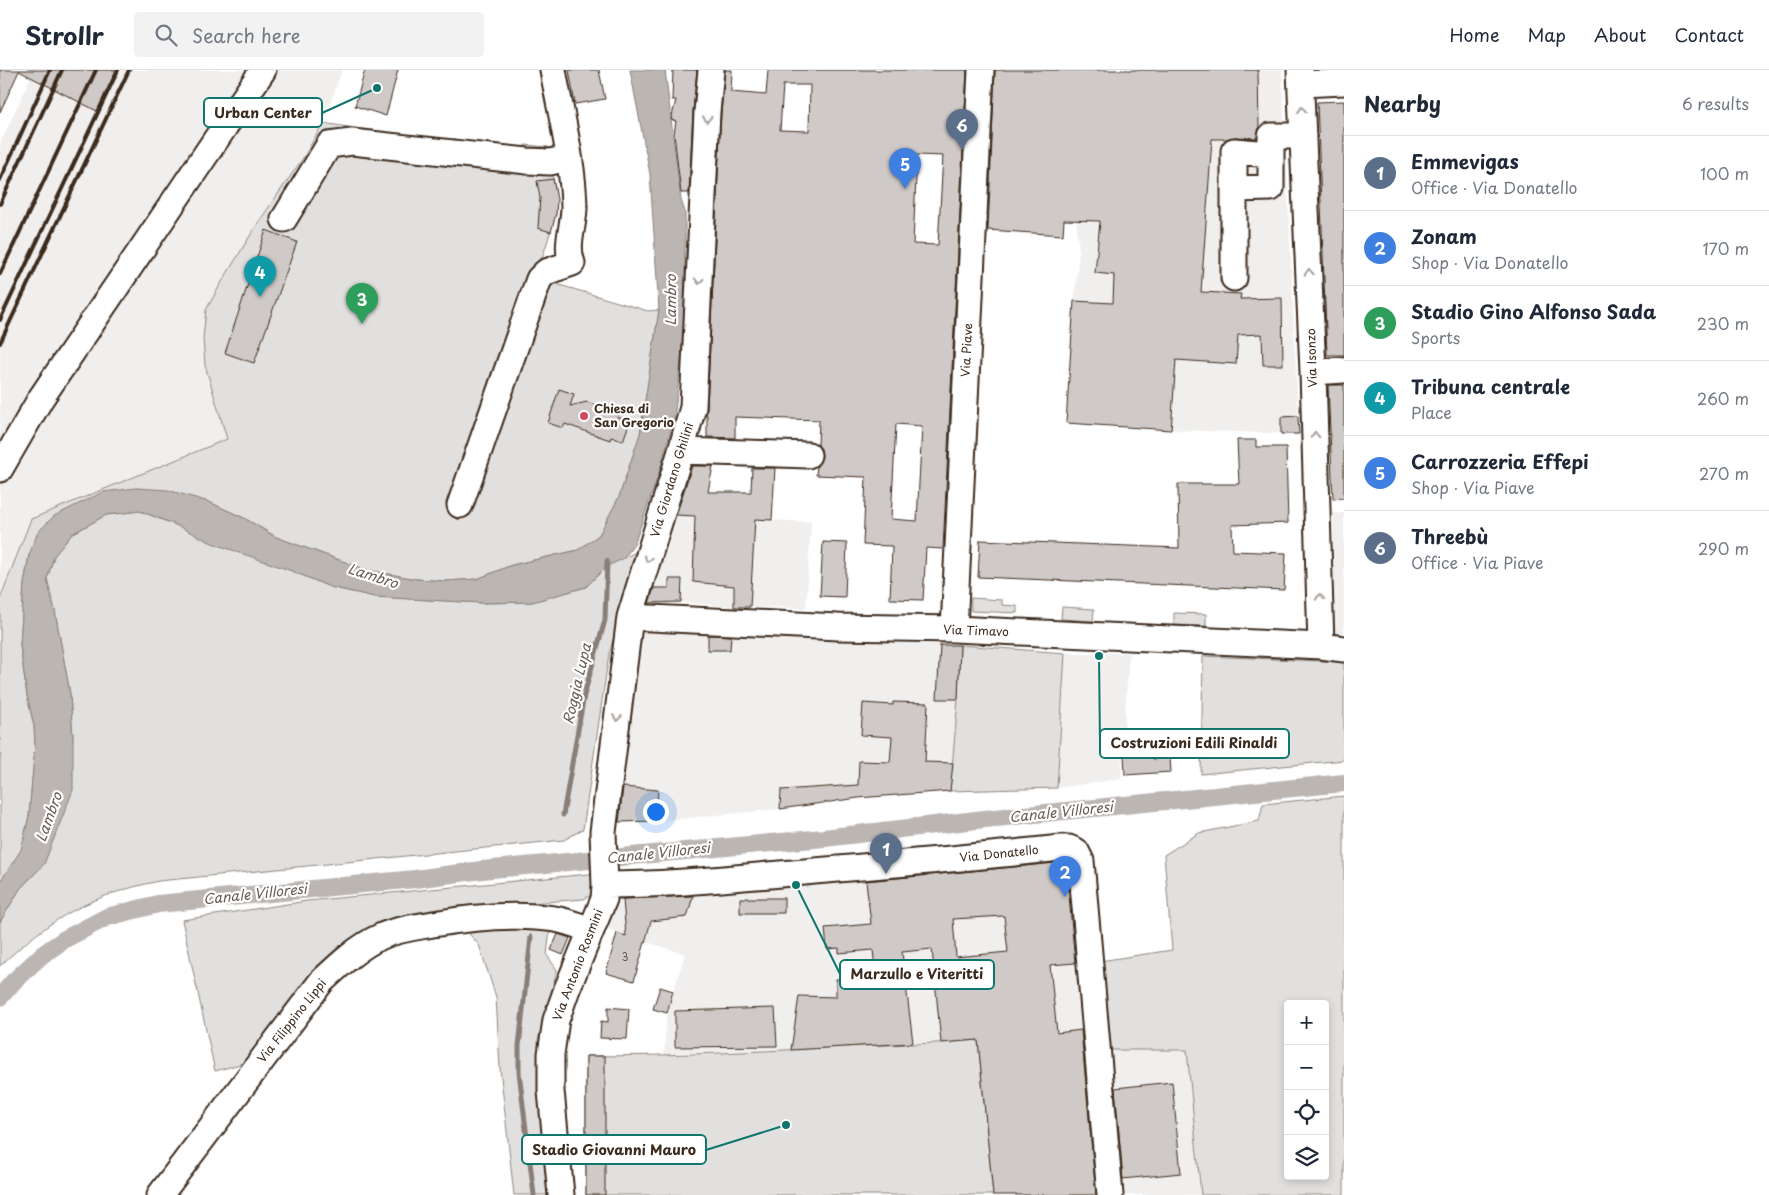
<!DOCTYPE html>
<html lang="en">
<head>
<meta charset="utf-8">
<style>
  :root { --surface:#fff; --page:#f2f2f3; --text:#1f2937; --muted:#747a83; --line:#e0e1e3; --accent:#b45309 }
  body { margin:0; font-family:"Playpen Sans",sans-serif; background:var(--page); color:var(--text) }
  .controls { position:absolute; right:15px; bottom:15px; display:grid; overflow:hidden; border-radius:5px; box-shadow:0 2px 8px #0003 }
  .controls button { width:45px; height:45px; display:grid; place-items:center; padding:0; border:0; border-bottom:1px solid var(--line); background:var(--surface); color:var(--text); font:25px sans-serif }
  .you { position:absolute; left:655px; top:741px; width:18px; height:18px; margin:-12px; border:4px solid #fff; border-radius:50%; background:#1a73e8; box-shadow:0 0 0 8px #1a73e833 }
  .badge { display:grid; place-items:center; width:32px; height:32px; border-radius:50%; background:var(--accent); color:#fff; font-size:16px; font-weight:700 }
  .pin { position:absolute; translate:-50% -41px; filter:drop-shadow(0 1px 2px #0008) }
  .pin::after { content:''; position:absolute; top:26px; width:18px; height:15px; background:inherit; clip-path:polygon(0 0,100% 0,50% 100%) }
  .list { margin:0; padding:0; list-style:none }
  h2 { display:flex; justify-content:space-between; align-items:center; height:65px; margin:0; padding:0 20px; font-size:21px }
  h2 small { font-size:16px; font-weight:400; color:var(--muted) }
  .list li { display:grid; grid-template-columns:32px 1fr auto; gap:15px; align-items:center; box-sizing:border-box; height:75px; padding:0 20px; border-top:1px solid var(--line) }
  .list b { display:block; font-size:19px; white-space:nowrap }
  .list p { margin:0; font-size:16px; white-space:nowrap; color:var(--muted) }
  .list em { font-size:16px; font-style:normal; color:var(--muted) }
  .icon { flex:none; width:28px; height:28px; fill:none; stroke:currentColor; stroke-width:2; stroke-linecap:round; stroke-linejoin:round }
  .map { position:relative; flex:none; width:1344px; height:1125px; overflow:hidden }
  header { display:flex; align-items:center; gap:30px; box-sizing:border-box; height:70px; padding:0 25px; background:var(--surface); border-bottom:1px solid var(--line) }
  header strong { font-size:24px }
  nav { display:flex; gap:28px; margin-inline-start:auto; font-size:18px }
  .search { width:350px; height:45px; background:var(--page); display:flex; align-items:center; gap:12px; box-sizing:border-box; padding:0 18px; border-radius:5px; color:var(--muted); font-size:19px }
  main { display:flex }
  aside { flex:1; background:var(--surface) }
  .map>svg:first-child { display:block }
  .built { fill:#f1efee }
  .green { fill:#e2e0de; stroke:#8e857e; fill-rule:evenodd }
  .water { fill:#bcb6b3; stroke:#887e77 }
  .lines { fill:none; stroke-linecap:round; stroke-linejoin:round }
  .stream { stroke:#887e77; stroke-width:5 }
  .canal { stroke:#bcb6b3; stroke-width:18 }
  .building { fill:#cfcac7; stroke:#3b2a1e; fill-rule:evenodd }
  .minor-casing { stroke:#3b2a1e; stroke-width:29 }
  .minor { stroke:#fff; stroke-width:25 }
  .rail { stroke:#3b2a1e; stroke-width:4 }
  .oneway { stroke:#a79f9a }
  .poi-dot { fill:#d1495b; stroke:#fff; stroke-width:2 }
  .labels { text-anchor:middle; stroke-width:4.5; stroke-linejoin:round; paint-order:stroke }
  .number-label { font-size:10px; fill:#605248 }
  .street-label { font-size:12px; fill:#3b2a1e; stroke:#fff }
  .poi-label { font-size:12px; font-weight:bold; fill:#3b2a1e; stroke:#fff; text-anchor:start }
  .water-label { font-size:14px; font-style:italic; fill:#685b52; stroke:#fff }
  .leader { fill:none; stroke:#0f766e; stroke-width:2 }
  .callout-dot { fill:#0f766e; stroke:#fff; stroke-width:2 }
  .callout { fill:#fff; stroke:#0f766e; stroke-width:2 }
  .callout-label { font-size:14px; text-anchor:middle; font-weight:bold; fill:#3b2a1e }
</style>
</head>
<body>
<header>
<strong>Strollr</strong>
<div class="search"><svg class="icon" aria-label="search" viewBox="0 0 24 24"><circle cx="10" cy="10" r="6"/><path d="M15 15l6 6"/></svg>Search here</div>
<nav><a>Home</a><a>Map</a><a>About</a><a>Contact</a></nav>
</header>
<main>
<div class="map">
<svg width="1344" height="1125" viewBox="0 0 1344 1125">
  <rect width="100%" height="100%" fill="#fff"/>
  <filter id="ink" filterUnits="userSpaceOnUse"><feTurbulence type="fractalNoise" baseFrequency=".02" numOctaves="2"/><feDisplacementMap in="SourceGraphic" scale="10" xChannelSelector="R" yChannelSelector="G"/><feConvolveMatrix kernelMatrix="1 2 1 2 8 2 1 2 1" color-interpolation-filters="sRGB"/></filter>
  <g filter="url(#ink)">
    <path class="built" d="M 34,0 L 342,0 L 323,53 L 305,85 L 258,153 L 220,215 L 205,295 L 227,369 L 31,449 L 0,529 L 0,74 Z
      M 1113,0 L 1282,0 L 1299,364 L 1171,360 L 1066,353 L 1074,231 L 1079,181 L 1076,150 Z
      M 1333,443 L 1344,443 L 1344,563 L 1335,563 Z
      M 674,445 L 811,452 L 806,538 L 734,537 L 680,532 L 647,533 Z
      M 646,562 L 960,575 L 958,629 L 950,721 L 858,728 L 780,739 L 656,751 L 616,752 L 634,572 Z
      M 1065,583 L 1129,583 L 1121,709 L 1057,718 Z
      M 1071,786 L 1103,1125 L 993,1125 L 978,970 L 941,973 L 913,973 L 791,980 L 664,984 L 667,943 L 685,884 L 617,863 L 606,857 L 610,827 Z
      M 1109,980 L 1187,980 L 1201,1125 L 1122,1125 Z"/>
    <path class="green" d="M 323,53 L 523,85 L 525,75 L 548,77 L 555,118 L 556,144 L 536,208 L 648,241 L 659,240 L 640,364 L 619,427 L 599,465 L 578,480 L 512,495 L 477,509 L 446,511 L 416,509 L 367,500 L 276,467 L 244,448 L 209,432 L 136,418 L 29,485 L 24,514 L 20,575 L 27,626 L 34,656 L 35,674 L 29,746 L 21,781 L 0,812 L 0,689 L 1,686 L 0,684 L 0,529 L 31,449 L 227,369 L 205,295 L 203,268 L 206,240 L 220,215 L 258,153 L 305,85 Z
      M 140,441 L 292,501 L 330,517 L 375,527 L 482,533 L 532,532 L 586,517 L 607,496 L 638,481 L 609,584 L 583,759 L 564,770 L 159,811 C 91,825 50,848 0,896 L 0,852 L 20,819 L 44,794 L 73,669 L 70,624 L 55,541 L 47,509 L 54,486 L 72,464 L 106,445 Z
      M 971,528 L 1002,530 L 1002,535 L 1017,536 L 1017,543 L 971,541 Z
      M 1062,537 L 1094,539 L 1093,551 L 1061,549 Z
      M 1174,543 L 1206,544 L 1206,556 L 1174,555 Z
      M 960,575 L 1065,583 L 1057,718 L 950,721 L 958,629 Z
      M 1203,586 L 1344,592 L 1344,690 L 1201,704 Z
      M 1344,726 L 1344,1125 L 1201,1125 L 1187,980 L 1109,980 L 1100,891 L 1172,880 L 1164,785 L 1199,763 L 1259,751 L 1263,734 ZM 1288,934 L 1325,934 L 1325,1106 L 1288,1106 Z
      M 599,803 L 591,825 L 584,829 L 492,836 L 406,849 L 302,927 L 244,993 L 215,1001 L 182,850 L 307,831 Z
      M 463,857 L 550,859 L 547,885 L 557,900 L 538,971 L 551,1125 L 514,1125 L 500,998 L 496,927 L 479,875 Z
      M 978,970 L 993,1125 L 586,1125 L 586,986 C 677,986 769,981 860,976 C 900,974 939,974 978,970 Z"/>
    <path class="water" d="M 630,0 L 665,0 L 681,130 L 685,142 L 685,259 L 674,349 L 659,403 L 634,475 L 623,489 L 607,496 L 586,517 L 532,532 L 482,533 L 375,527 L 330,517 L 292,501 L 212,473 L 174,454 L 140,441 L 106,445 L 72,464 L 54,486 L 47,509 L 55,541 L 70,624 L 73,669 L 73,720 L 44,794 L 20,819 L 0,852 L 0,812 L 21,780 L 29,746 L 35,674 L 34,656 L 27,625 L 20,575 L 24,514 L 29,485 L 38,462 L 54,446 L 103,422 L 136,418 L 168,420 L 209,432 L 244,448 L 276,467 L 367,500 L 416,509 L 446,511 L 477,509 L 512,495 L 578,480 L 599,465 L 619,427 L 640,364 L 659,240 L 650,104 Z"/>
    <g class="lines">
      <path class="stream" d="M 563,745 L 584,625 L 605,550 L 607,491
        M 531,867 L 519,976 L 519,1002 L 534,1125"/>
      <path class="canal" d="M 0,927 L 14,911 L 42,885 L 65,869 L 107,847 L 158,834 L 415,809 L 482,800 L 824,768 L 985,749 L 1344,713"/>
    </g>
    <path class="building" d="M 0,0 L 116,0 L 97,41 L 19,1 L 0,42 Z
      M 365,0 L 398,0 L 386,46 L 355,36 Z
      M 569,0 L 599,0 L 605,29 L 575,34 Z
      M 673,0 L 697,0 L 693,41 L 689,123 L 681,123 L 674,64 L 676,51 L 671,50 L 676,30 L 672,30 Z
      M 725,0 L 732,0 L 731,22 L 766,25 L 768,0 L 967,0 L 943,479 L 926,478 L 923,530 L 890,529 L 892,476 L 863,475 L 866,407 L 816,405 L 817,396 L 820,392 L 822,386 L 821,379 L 818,375 L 819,350 L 735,347 L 735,368 L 707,367 L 707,345 L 706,345 L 707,338 L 721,43 ZM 783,15 L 810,15 L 809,61 L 780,60 ZM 917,85 L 943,86 L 938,175 L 913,174 ZM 896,354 L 922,356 L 917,451 L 891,449 Z
      M 995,0 L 1258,0 L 1259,58 L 1257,68 L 1235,67 L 1226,69 L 1212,69 L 1201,222 L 1241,224 L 1240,229 L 1282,228 L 1283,295 L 1263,295 L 1262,264 L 1238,265 L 1236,294 L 1176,290 L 1171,360 L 1066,353 L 1074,231 L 1113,233 L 1114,205 L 1095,203 L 1100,151 L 1064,150 L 1063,165 L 988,160 Z
      M 1344,31 L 1344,285 L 1327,285 L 1317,32 Z
      M 553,109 L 557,129 L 556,144 L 551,162 L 538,158 L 540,128 L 537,111 Z
      M 266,160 L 297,172 L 254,293 L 225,283 Z
      M 1328,315 L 1344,315 L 1344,428 L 1333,429 Z
      M 559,319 L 574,324 L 570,336 L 587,332 L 619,343 L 617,347 L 630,351 L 623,371 L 611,367 L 610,370 L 565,354 L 563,358 L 548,353 Z
      M 1298,346 L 1299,364 L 1281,364 L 1281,347 Z
      M 1237,370 L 1256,370 L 1256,377 L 1286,377 L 1288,453 L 1232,455 L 1233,481 L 1286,483 L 1284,520 L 978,507 L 980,470 L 1179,478 L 1178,414 L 1239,414 Z
      M 692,396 L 713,396 L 708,422 L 751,422 L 752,398 L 775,398 L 772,450 L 755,449 L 750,537 L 734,537 L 734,516 L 693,512 L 695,446 L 676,445 Z
      M 823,472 L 847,473 L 845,527 L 820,526 Z
      M 669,509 L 682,509 L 681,532 L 649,533 L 654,518 L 669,518 Z
      M 708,565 L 731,566 L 730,580 L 708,580 Z
      M 940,575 L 960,575 L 958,629 L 937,629 Z
      M 893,632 L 928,633 L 925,692 L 953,693 L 950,721 L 858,728 L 780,739 L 781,720 L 858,715 L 859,691 L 890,692 L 892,667 L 861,665 L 863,633 L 893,635 Z
      M 1152,682 L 1153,689 L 1170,688 L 1171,702 L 1125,705 L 1124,684 Z
      M 623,717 L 658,720 L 656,751 L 619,752 Z
      M 1066,792 L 1075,893 L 1050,895 L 1057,963 L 1081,960 L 1096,1125 L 993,1125 L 978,970 L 941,973 L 932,879 L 902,882 L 913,973 L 791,980 L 799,926 L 836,927 L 836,909 L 876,908 L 873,880 L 839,883 L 839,878 L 827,879 L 825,858 L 871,854 L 866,811 ZM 1004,846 L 1008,882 L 956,887 L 953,849 Z
      M 693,826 L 687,847 L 651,851 L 634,911 L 606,903 L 617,863 L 626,866 L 623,829 Z
      M 740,828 L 784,828 L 784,843 L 740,843 Z
      M 558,864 L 570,868 L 563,885 L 551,880 Z
      M 660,917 L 673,921 L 667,943 L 653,939 Z
      M 608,937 L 629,939 L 627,969 L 600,968 L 601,951 L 608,952 Z
      M 775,938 L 777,976 L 675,977 L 675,941 Z
      M 586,986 L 605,986 L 605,1125 L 586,1125 Z
      M 1172,1012 L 1181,1103 L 1123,1109 L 1115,1018 Z"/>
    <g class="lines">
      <defs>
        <path id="minor" d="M 1300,0 L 1313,302 L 1321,576
          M 1301,14 L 1344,12
          M 1234,119 L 1234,81 L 1271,84
          M 284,149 L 329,75 L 352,72 L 527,91 L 550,92 L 569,88
          M 1234,208 L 1234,119 L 1271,118 L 1271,66 L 1303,66
          M 1313,302 L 1344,300
          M 681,381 L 808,385
          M 0,399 L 41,328 L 263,0
          M 460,435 L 539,209 L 546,202 L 572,193 C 565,175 574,156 574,137 C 573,91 561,45 553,0
          M 630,547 L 838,557 L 954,559 L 1321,576 L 1344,579
          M 954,559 L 981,0
          M 605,815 C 664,815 722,809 780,804 C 874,796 968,788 1061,778 L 1069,778 L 1076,781 L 1081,791 L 1110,1125
          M 160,1125 L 321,912 C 339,895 359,876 382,866 C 398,859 416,857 433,854 C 473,847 514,843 555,849 C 567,851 579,856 591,860
          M 561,1125 L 551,1021 L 551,984 L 556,950 L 567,919 L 604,829 L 605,815 L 603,762 L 630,547 L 681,381 L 693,337 L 707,42 L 711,0"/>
      </defs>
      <use href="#minor" class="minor-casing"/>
      <use href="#minor" class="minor"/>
      <path class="rail" d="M 0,110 L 50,0
        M 0,134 L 62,0
        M 0,204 L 96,0
        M 0,250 L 118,0
        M 0,273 L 129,0"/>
    </g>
    <defs><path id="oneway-chevron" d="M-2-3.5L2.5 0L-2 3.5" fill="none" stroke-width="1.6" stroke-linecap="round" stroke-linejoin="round" transform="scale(1.25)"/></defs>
    <g class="oneway">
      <use href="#oneway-chevron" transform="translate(1302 40) rotate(-93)"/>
      <use href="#oneway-chevron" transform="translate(707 49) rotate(93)"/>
      <use href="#oneway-chevron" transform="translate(1309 202) rotate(-93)"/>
      <use href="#oneway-chevron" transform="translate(699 211) rotate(93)"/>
      <use href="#oneway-chevron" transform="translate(1315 365) rotate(-92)"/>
      <use href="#oneway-chevron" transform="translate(648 489) rotate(105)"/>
      <use href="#oneway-chevron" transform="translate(1320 527) rotate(-92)"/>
      <use href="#oneway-chevron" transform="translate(617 648) rotate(97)"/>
    </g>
  </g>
  <circle class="poi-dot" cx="584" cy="346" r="5"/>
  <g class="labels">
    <g class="number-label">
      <text x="625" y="891">3</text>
    </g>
    <g class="street-label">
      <text transform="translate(967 280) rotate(-87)" y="4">Via Piave</text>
      <text transform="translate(1312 288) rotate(-92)" y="4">Via Isonzo</text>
      <text transform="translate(672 410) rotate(-73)" y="4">Via Giordano Ghilini</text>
      <text transform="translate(976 561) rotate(2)" y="4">Via Timavo</text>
      <text transform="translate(999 784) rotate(-6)" y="4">Via Donatello</text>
      <text transform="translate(578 895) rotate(-69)" y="4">Via Antonio Rosmini</text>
      <text transform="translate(292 951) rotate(-52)" y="4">Via Filippino Lippi</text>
    </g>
    <g class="poi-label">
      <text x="594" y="343">Chiesa di<tspan x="594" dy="14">San Gregorio</tspan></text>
    </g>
    <g class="water-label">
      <text transform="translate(671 230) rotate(-90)" y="5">Lambro</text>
      <text transform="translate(373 506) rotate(18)" y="5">Lambro</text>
      <text transform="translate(577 614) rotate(-77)" y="5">Roggia Lupa</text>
      <text transform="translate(1061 742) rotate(-6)" y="5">Canale Villoresi</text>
      <text transform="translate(49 747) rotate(-70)" y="5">Lambro</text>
      <text transform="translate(658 783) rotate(-6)" y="5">Canale Villoresi</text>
      <text transform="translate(255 824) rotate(-6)" y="5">Canale Villoresi</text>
    </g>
  </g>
  <path class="leader" d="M377 18L322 43M1099 586L1100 674M796 815L840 904M786 1055L706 1080"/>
  <g class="callout-dot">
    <circle cx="377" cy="18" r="5"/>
    <circle cx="1099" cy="586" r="5"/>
    <circle cx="796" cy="815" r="5"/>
    <circle cx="786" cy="1055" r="5"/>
  </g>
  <g class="callout">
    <rect x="204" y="28" width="118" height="29" rx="5"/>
    <rect x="1100" y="659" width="189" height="29" rx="5"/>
    <rect x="840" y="890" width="154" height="29" rx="5"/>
    <rect x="522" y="1065" width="184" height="29" rx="5"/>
  </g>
  <g class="callout-label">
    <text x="263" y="48">Urban Center</text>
    <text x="1194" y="678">Costruzioni Edili Rinaldi</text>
    <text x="917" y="909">Marzullo e Viteritti</text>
    <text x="614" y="1085">Stadio Giovanni Mauro</text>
  </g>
</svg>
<div class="controls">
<button>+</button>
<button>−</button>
<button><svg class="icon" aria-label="locate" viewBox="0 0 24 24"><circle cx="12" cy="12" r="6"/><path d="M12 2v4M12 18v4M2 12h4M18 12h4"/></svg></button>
<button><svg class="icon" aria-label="layers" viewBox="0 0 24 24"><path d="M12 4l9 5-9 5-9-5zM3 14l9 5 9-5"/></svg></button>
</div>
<div class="you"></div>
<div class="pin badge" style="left:886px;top:804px;background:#5c6f8a">1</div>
<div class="pin badge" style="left:1065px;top:827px;background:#3f7fe0">2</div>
<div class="pin badge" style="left:362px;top:254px;background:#2e9e5b">3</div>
<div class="pin badge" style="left:260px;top:227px;background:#0f9aa8">4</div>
<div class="pin badge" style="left:905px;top:119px;background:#3f7fe0">5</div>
<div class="pin badge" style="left:962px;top:80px;background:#5c6f8a">6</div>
</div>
<aside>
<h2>Nearby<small>6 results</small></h2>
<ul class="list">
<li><span class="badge" style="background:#5c6f8a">1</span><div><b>Emmevigas</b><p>Office · Via Donatello</p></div><em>100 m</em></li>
<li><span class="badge" style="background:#3f7fe0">2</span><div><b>Zonam</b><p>Shop · Via Donatello</p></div><em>170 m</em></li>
<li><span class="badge" style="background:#2e9e5b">3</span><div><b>Stadio Gino Alfonso Sada</b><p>Sports</p></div><em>230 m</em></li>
<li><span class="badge" style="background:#0f9aa8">4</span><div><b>Tribuna centrale</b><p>Place</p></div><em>260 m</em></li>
<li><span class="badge" style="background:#3f7fe0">5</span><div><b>Carrozzeria Effepi</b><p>Shop · Via Piave</p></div><em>270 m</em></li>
<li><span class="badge" style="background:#5c6f8a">6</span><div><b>Threebù</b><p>Office · Via Piave</p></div><em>290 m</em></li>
</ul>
</aside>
</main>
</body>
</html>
